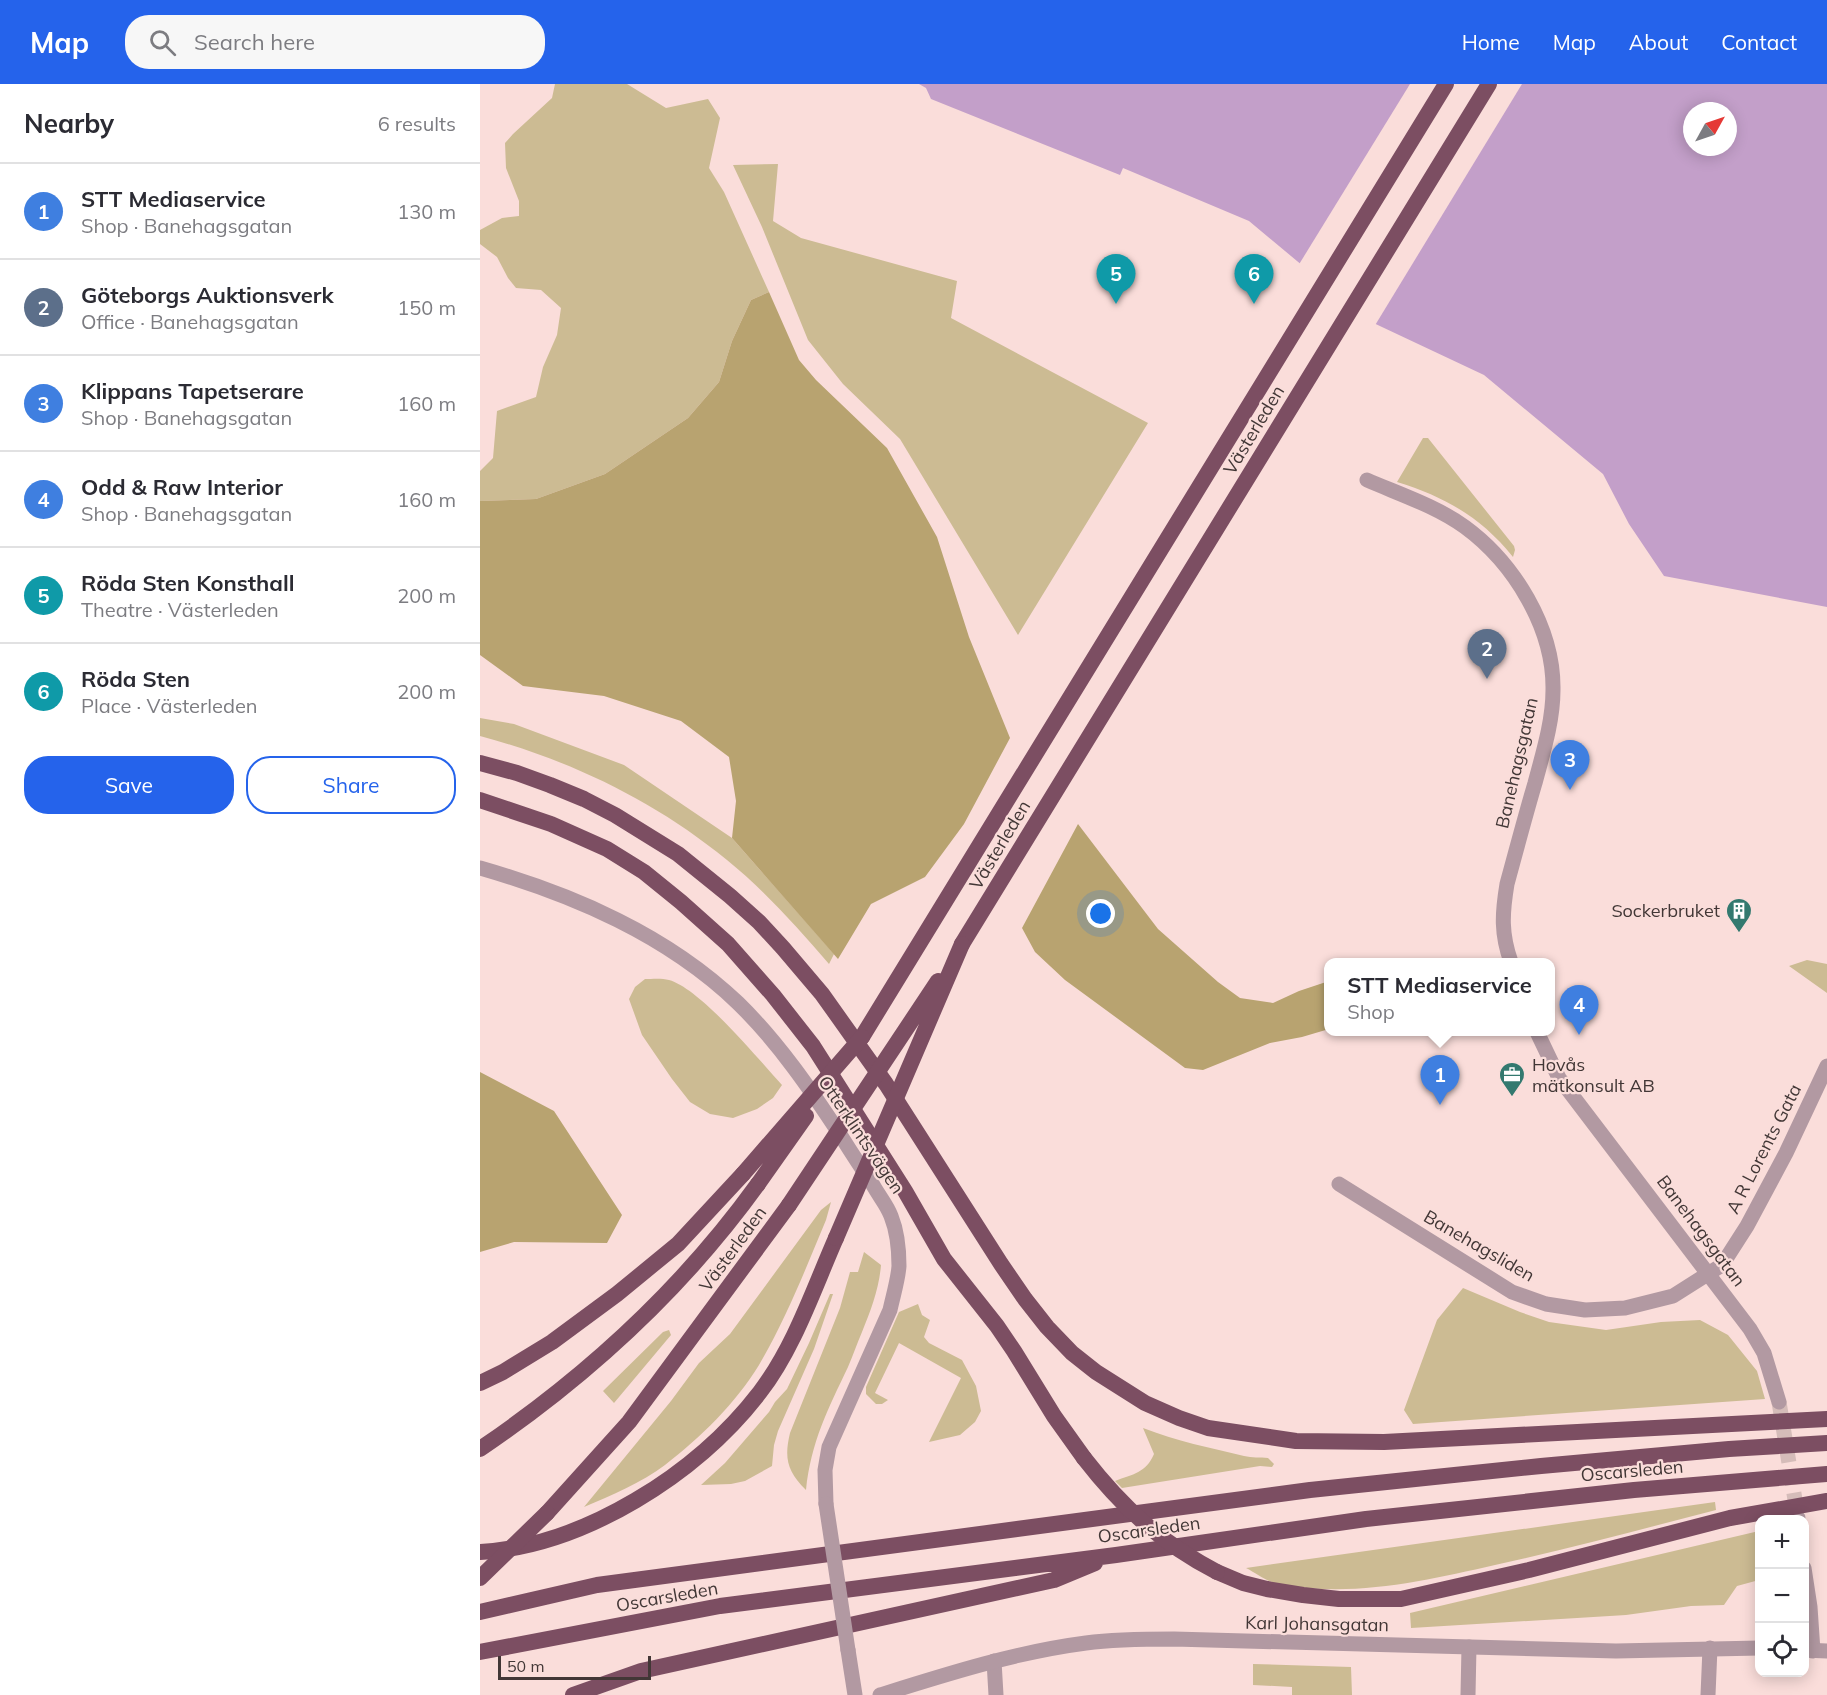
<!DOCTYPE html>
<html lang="en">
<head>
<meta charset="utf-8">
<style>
  :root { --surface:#fff; --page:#f7f7f7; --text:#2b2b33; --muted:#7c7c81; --line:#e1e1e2; --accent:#2563eb }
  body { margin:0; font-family:Mulish,sans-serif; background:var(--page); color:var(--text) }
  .controls { position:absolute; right:18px; bottom:18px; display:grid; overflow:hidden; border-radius:12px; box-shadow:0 3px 15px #0003 }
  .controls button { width:54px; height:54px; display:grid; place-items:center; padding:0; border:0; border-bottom:2px solid var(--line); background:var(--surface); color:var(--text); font:30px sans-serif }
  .compass { position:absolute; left:1203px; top:18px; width:54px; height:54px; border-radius:50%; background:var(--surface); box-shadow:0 3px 15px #0003; rotate:50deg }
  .scale { position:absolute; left:18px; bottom:15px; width:153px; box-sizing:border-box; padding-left:6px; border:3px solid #423736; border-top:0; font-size:16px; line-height:21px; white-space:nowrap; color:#423736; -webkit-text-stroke:4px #faddda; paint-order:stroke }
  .you { position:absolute; left:621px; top:830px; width:21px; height:21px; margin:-15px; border:4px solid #fff; border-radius:50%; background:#1a73e8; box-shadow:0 0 0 9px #1a73e833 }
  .badge { display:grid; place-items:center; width:39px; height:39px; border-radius:50%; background:var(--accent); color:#fff; font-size:20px; font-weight:700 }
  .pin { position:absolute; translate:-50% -50px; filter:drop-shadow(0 2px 3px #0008) }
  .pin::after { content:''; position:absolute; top:32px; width:21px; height:18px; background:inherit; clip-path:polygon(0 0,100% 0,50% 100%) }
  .popup { position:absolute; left:844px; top:874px; width:231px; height:78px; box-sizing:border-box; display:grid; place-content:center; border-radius:12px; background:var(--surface); filter:drop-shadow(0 2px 4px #0005); font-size:20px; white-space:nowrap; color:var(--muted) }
  .popup b { font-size:22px; color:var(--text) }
  .popup::after { content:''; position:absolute; left:50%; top:100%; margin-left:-12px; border:12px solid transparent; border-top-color:var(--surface) }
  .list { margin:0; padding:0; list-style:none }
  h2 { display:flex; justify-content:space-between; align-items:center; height:78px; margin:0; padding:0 24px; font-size:26px }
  h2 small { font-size:20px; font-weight:400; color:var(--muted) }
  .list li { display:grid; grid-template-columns:39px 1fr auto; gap:18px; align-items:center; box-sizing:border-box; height:96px; padding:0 24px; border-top:2px solid var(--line) }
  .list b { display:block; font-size:22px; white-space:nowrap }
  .list p { margin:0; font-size:20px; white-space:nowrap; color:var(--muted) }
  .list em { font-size:20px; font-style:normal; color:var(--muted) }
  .actions { display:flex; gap:12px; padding:18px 24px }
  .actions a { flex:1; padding:14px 0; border:2px solid var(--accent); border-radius:24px; text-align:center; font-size:21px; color:var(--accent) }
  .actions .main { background:var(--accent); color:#fff }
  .icon { flex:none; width:33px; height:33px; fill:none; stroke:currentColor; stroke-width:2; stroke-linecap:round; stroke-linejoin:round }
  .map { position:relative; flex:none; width:1347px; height:1611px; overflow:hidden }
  header { display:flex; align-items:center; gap:36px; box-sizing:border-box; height:84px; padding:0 30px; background:var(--accent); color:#fff }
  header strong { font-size:28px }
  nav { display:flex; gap:33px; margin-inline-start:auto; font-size:21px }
  .search { width:420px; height:54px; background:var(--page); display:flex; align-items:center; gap:15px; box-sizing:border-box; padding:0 21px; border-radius:24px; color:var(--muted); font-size:22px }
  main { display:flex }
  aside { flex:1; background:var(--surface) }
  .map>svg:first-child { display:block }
  .green { fill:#ccbb93 }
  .forest { fill:#b8a370 }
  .water { fill:#c39fc9; fill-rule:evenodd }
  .pier { fill:#faddda }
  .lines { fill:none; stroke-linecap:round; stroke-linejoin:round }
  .minor-tunnel { stroke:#d5bcb9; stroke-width:15; stroke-dasharray:15 8; stroke-linecap:butt }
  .minor { stroke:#b299a2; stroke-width:15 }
  .tertiary { stroke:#b299a2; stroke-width:15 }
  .trunk { stroke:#7c4e62; stroke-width:16 }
  .minor-bridge { stroke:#b299a2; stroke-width:15 }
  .trunk-bridge { stroke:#7c4e62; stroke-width:16 }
  .labels { text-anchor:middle; stroke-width:4.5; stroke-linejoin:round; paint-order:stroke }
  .street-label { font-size:18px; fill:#423736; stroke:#faddda }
  .poi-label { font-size:18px; fill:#423736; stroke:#faddda; text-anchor:end }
</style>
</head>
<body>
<header>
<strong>Map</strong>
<div class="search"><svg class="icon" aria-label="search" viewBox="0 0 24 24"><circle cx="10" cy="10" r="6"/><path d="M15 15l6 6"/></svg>Search here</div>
<nav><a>Home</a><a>Map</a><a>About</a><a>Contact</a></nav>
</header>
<main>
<aside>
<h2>Nearby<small>6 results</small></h2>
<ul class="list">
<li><span class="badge" style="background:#3f7fe0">1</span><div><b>STT Mediaservice</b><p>Shop · Banehagsgatan</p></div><em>130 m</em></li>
<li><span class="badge" style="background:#5c6f8a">2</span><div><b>Göteborgs Auktionsverk</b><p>Office · Banehagsgatan</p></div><em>150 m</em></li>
<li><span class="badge" style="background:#3f7fe0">3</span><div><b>Klippans Tapetserare</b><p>Shop · Banehagsgatan</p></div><em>160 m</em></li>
<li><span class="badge" style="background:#3f7fe0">4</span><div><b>Odd &amp; Raw Interior</b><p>Shop · Banehagsgatan</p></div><em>160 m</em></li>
<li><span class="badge" style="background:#0f9aa8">5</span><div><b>Röda Sten Konsthall</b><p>Theatre · Västerleden</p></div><em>200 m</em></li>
<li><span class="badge" style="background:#0f9aa8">6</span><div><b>Röda Sten</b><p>Place · Västerleden</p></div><em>200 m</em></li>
</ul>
<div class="actions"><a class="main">Save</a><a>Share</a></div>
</aside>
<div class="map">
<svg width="1347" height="1611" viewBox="0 0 1347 1611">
  <rect width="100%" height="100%" fill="#faddda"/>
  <path class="green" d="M 75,0 L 147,0 L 186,24 L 228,15 L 240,34 L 229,84 L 244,108 L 289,208 L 271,216 L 252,257 L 239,298 L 208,334 L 125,390 L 56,415 L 0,417 L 0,387 L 13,374 L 17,327 L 56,313 L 63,283 L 77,251 L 81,224 L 61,206 L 36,204 L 28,194 L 17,173 L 0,160 L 0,146 L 22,134 L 39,132 L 39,117 L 26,84 L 25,59 L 33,50 L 72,14 Z
    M 298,80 L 293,137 L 321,154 L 477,197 L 471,234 L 668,339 L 538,551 L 420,355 L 363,300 L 328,256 L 282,143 L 253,81 Z
    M 943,354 L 948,354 L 1034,462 L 1035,466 L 1033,473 C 1001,433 965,413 917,398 Z
    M 0,634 L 34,640 L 144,681 L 252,754 L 354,870 L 349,880 C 317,843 284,806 247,776 C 175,717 90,676 0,652 Z
    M 1327,876 L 1347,880 L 1347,909 L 1309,882 Z
    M 165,895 C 172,895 182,894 189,896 C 221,905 278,975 302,1001 L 293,1014 L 277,1025 L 253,1034 L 230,1030 L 210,1018 L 192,995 L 162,951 L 149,915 L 155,903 Z
    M 351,1118 L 346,1136 C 326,1184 306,1235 279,1281 C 256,1319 220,1354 185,1381 C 161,1399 132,1411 104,1423 L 191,1317 L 219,1279 L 250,1250 L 341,1126 Z
    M 384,1168 L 401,1181 C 399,1205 391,1226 382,1248 C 377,1260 373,1271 368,1283 C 348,1325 331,1358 326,1406 C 307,1387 304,1374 310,1349 L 360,1224 L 370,1188 L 378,1188 Z
    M 983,1204 L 1040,1228 L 1069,1238 L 1126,1246 L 1181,1238 L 1220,1236 L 1248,1251 L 1277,1287 L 1285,1315 L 933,1340 L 924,1326 L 957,1236 Z
    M 350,1210 L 353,1210 L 334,1265 L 298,1347 L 294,1361 L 292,1382 L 265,1397 L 251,1400 L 221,1401 L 245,1379 L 289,1328 L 295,1318 L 307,1305 L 329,1259 Z
    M 438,1220 L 442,1231 L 450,1236 L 444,1253 L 449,1259 L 482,1276 L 496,1302 L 501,1327 L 495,1338 L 480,1351 L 449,1358 L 481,1294 L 419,1259 L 395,1309 L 408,1316 L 402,1320 L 396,1320 L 386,1310 L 386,1303 L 419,1228 Z
    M 189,1246 L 191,1251 L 134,1319 L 123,1307 L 183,1248 Z
    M 663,1344 C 696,1357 731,1364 764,1372 C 772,1374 780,1373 788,1374 L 794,1380 L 792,1383 L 780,1382 L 642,1404 L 635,1397 C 653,1390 666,1389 674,1370 Z
    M 1235,1418 L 1236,1426 C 1162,1445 1089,1465 1015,1481 C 945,1497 871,1514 799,1500 C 787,1498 776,1489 766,1484 Z
    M 1279,1447 L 1279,1496 L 1257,1502 L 1244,1521 L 1211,1522 L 1146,1531 L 931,1544 L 930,1529 Z
    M 773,1580 L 871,1583 L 872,1611 L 812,1611 L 812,1603 L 773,1601 Z"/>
  <path class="forest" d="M 289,208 L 319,276 L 336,296 L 407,364 L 457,453 L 489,553 L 530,654 L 484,740 L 445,793 L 391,820 L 358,875 L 252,754 L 256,717 L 249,673 L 201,637 L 124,612 L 43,602 L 0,571 L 0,417 L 56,415 L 125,390 L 208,334 L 239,298 L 252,257 L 271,216 Z
    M 598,740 L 678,845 L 738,898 L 760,914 L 793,919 L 819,907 L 849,897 L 849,945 L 822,953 L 790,959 L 723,986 L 705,984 L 585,896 L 555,868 L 542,844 Z
    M 0,988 L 74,1027 L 142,1131 L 127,1159 L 34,1158 L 0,1168 Z"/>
  <path class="water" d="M 439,0 L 1347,0 L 1347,523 L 1184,492 L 1149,440 L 1123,390 L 1004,291 L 868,227 L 823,182 L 769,137 L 643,84 L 640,91 L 451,15 L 446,4 ZM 1212,27 L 1248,27 L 1248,63 L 1212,63 Z"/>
  <path class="pier" d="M 930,0 L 1042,0 L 894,243 L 866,230 L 818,182 Z"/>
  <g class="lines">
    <path class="minor-tunnel" d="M 1299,1318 L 1318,1434"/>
    <path class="minor" d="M 887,396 C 919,410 956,422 985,443 C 1034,479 1074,544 1073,606 C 1073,637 1063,669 1055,699 C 1045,733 1036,767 1027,800 C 1022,830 1021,850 1031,878
      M 0,784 C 94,811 187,851 258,919 C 298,958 331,1006 361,1052 C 371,1068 382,1085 393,1101 C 399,1112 407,1121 411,1132 C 417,1147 419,1166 419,1182 C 418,1196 413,1212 410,1226 L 349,1363 L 345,1386 L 346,1420
      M 1057,948 L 1079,994 L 1270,1245 L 1284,1269 L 1299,1318
      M 859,1100 L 1032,1208 L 1066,1220 L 1105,1226 L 1145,1224 L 1193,1212 L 1242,1181 L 1267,1142 L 1306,1069 L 1347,982
      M 1318,1434 L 1318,1436
      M 1324,1484 L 1330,1523 L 1333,1567
      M 368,1566 L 375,1611
      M 514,1577 L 516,1611
      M 988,1611 L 989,1563
      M 1228,1611 L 1230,1564"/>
    <path class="tertiary" d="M 1324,1566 L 1347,1567
      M 400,1611 C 467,1590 536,1568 606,1559 C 636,1555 665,1555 694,1555 L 1136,1567 L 1280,1564"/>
    <path class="trunk" d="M 0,679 L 37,689 L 70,701 L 104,715 L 135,731 L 198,770 L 250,812 L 279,838 L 303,864 L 342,910 L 406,1000 L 521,1180 L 545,1215 L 567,1243 L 592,1269 L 616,1288 L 665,1319 L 699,1334 L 728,1344 L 816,1357 L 904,1358 L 1347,1335
      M 0,716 L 71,740 L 127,765 L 164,788 L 201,818 L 248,860 L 293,911 L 333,962 L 425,1107 L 464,1175 L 517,1242 L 534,1267 L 574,1332 L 604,1374
      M 482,860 L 1009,0
      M 382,953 L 966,0
      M 0,1299 L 23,1288 L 72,1258 L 137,1210 L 198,1160 L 263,1090
      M 0,1365 C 106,1293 203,1204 278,1100
      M 67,1429 L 149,1338 L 309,1121
      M 0,1468 C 104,1462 217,1390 280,1308 C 314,1264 334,1204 356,1154
      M 737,1488 L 763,1499 L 787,1505 L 823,1511 L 859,1515 L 921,1515 L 1049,1486 L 1250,1434 L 1347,1417
      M 0,1528 L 117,1501 L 830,1406 L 1061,1382 L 1249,1365 L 1347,1359
      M 0,1568 L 240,1522 L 636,1471 L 886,1435 L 1154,1406 L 1347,1390
      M 93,1611 L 161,1587 L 574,1496 L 615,1479"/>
    <path class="minor-bridge" d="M 346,1420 L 368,1566"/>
    <path class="trunk-bridge" d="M 263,1090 L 382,953
      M 278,1100 L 326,1032
      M 309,1121 L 458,897
      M 356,1154 L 482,860
      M 604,1374 C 642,1423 681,1459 737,1488
      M 0,1494 L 67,1429"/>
  </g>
  <defs>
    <symbol id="building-pin" viewBox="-11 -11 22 30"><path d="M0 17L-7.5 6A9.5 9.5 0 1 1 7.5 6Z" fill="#33796f" stroke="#faddda"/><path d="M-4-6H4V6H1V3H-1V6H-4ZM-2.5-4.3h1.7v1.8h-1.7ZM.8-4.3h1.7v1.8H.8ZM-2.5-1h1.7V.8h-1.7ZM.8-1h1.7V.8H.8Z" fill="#fff"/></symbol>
    <symbol id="office-pin" viewBox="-11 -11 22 30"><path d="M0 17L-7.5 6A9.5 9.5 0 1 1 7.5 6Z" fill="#33796f" stroke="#faddda"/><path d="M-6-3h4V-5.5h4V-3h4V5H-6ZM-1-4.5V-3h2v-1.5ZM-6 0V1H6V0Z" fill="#fff"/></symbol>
  </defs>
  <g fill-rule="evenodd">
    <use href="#building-pin" x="1244" y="812" width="30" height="40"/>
    <use href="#office-pin" x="1017" y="976" width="30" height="40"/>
  </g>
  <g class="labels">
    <g class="street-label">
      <text transform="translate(774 346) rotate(-59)" y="6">Västerleden</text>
      <text transform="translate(1037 679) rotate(-77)" y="6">Banehagsgatan</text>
      <text transform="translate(520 761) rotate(-59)" y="6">Västerleden</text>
      <text transform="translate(381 1051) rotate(56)" y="6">Otterklintsvägen</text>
      <text transform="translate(1284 1065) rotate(-63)" y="6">A R Lorents Gata</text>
      <text transform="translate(1221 1147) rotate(53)" y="6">Banehagsgatan</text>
      <text transform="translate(999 1162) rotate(30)" y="6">Banehagsliden</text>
      <text transform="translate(253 1165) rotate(-54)" y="6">Västerleden</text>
      <text transform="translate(1152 1387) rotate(-5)" y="6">Oscarsleden</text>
      <text transform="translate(669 1446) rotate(-8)" y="6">Oscarsleden</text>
      <text transform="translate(187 1513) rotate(-10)" y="6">Oscarsleden</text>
      <text transform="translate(837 1540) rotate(1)" y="6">Karl Johansgatan</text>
    </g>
    <g class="poi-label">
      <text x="1240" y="833">Sockerbruket</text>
      <text x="1052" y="987" text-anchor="start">Hovås<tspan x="1052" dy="21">mätkonsult AB</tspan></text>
    </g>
  </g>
</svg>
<div class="controls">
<button>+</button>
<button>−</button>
<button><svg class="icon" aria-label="locate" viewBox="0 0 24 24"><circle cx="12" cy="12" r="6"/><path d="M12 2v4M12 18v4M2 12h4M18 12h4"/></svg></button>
</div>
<svg class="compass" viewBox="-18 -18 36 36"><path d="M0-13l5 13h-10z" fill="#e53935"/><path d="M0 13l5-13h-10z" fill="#7c7c81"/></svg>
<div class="scale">50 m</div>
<div class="you"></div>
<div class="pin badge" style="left:960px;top:1021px;background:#3f7fe0">1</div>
<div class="popup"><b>STT Mediaservice</b>Shop</div>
<div class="pin badge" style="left:1007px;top:595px;background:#5c6f8a">2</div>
<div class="pin badge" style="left:1090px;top:706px;background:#3f7fe0">3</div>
<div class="pin badge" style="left:1099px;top:951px;background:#3f7fe0">4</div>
<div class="pin badge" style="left:636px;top:220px;background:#0f9aa8">5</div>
<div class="pin badge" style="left:774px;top:220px;background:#0f9aa8">6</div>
</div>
</main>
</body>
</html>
